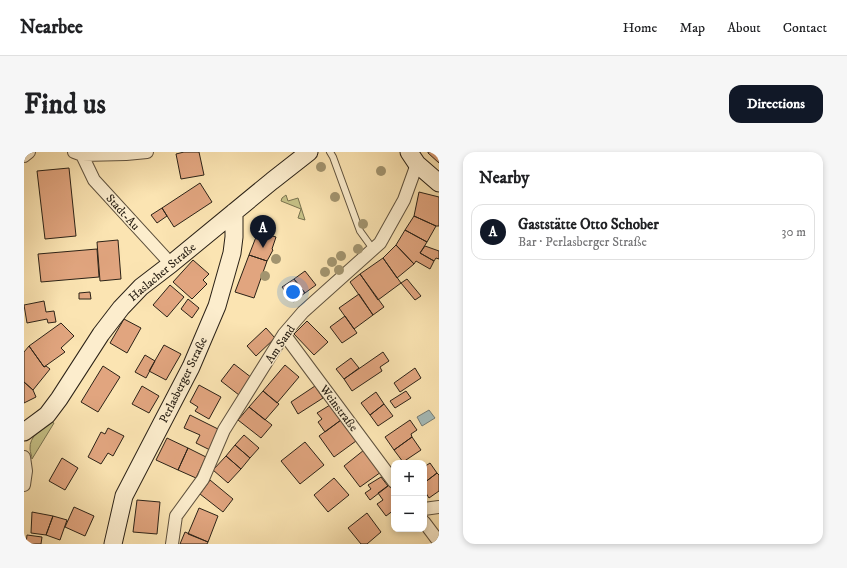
<!DOCTYPE html>
<html lang="en">
<head>
<meta charset="utf-8">
<style>
  :root { --surface:#fff; --page:#f6f6f6; --text:#202124; --muted:#757577; --line:#e0e0e0; --accent:#111827 }
  body { margin:0; font-family:"IM FELL DW Pica",serif; background:var(--page); color:var(--text) }
  .controls { position:absolute; right:12px; bottom:12px; display:grid; overflow:hidden; border-radius:8px; box-shadow:0 2px 6px #0003 }
  .controls button { width:36px; height:36px; display:grid; place-items:center; padding:0; border:0; border-bottom:1px solid var(--line); background:var(--surface); color:var(--text); font:20px sans-serif }
  .you { position:absolute; left:269px; top:140px; width:14px; height:14px; margin:-10px; border:3px solid #fff; border-radius:50%; background:#1a73e8; box-shadow:0 0 0 6px #1a73e833 }
  .badge { display:grid; place-items:center; width:26px; height:26px; border-radius:50%; background:var(--accent); color:#fff; font-size:13px; font-weight:700 }
  .pin { position:absolute; translate:-50% -33px; filter:drop-shadow(0 1px 2px #0008) }
  .pin::after { content:''; position:absolute; top:21px; width:14px; height:12px; background:inherit; clip-path:polygon(0 0,100% 0,50% 100%) }
  .list { margin:0; padding:0; list-style:none }
  h2 { display:flex; justify-content:space-between; align-items:center; height:52px; margin:0; padding:0 16px; font-size:17px }
  h2 small { font-size:13px; font-weight:400; color:var(--muted) }
  .list li { display:grid; grid-template-columns:26px 1fr auto; gap:12px; align-items:center; box-sizing:border-box; height:56px; margin:0 8px 8px; padding:0 8px; border:1px solid var(--line); border-radius:12px }
  .list b { display:block; font-size:15px; white-space:nowrap }
  .list p { margin:0; font-size:13px; white-space:nowrap; color:var(--muted) }
  .list em { font-size:13px; font-style:normal; color:var(--muted) }
  .map { position:relative; flex:none; width:415px; height:392px; overflow:hidden; border-radius:12px }
  header { display:flex; align-items:center; gap:24px; box-sizing:border-box; height:56px; padding:0 20px; background:var(--surface); border-bottom:1px solid var(--line) }
  header strong { font-size:19px }
  nav { display:flex; gap:22px; margin-inline-start:auto; font-size:14px }
  .intro { display:flex; align-items:center; justify-content:space-between; box-sizing:border-box; height:96px; padding:0 24px }
  h1 { margin:0; font-size:28px }
  .button { padding:10px 18px; border-radius:12px; background:var(--accent); color:#fff; font-size:14px; font-weight:700 }
  main { display:flex; gap:24px; padding:0 24px }
  aside { flex:1; background:var(--surface); border-radius:12px; box-shadow:0 2px 6px #0003 }
  .map>svg:first-child { display:block }
  .green { fill:#c6c287; stroke:#78724f }
  .water { fill:#a5bbb9; stroke:#747e78 }
  .building { fill:#e1a57f; stroke:#2b2217 }
  .lines { fill:none; stroke-linecap:round; stroke-linejoin:round }
  .lane-casing { stroke:#5f523e; stroke-width:8 }
  .street-casing { stroke:#5f523e; stroke-width:14 }
  .secondary-casing { stroke:#2b2217; stroke-width:19 }
  .lane { stroke:#fcedcd; stroke-width:6 }
  .street { stroke:#fcedcd; stroke-width:12 }
  .secondary { stroke:#fcedcd; stroke-width:17 }
  .tree { fill:#a2946f }
  .labels { text-anchor:middle; stroke-width:3; stroke-linejoin:round; paint-order:stroke }
  .street-label { font-size:12px; fill:#2b2217; stroke:#fcedcd }
</style>
</head>
<body>
<header>
<strong>Nearbee</strong>
<nav><a>Home</a><a>Map</a><a>About</a><a>Contact</a></nav>
</header>
<div class="intro"><h1>Find us</h1><a class="button">Directions</a></div>
<main>
<div class="map">
<svg width="415" height="392" viewBox="0 0 415 392">
  <rect width="100%" height="100%" fill="#fbe4b2"/>
  <filter id="stains"><feTurbulence type="fractalNoise" baseFrequency=".005" numOctaves="4"/><feColorMatrix values="0 0 0 0 .2 0 0 0 0 .09 0 0 0 0 .02 0 0 0 .5 -.17"/></filter>
  <radialGradient id="worn" r=".72"><stop offset=".6" stop-color="#630" stop-opacity="0"/><stop offset="1" stop-color="#630" stop-opacity=".3"/></radialGradient>
  <path class="green" d="M 262,43 L 264,49 L 274,46 L 281,68 L 274,66 L 277,57 L 257,49 L 258,46 Z
    M 26,269 L 30,271 L 8,307 C 8,304 6,300 6,297 C 5,284 18,277 26,269 Z"/>
  <path class="water" d="M 405,258 L 411,266 L 398,274 L 393,265 Z"/>
  <path class="building" d="M 160,0 L 175,0 L 180,23 L 157,27 L 152,2 Z
    M 404,0 L 415,0 L 415,11 L 404,1 Z
    M 45,16 L 52,84 L 21,87 L 13,19 Z
    M 176,31 L 188,50 L 150,75 L 138,56 Z
    M 395,40 L 415,45 L 415,74 L 412,74 L 390,64 Z
    M 138,56 L 143,64 L 133,71 L 127,63 Z
    M 390,64 L 412,74 L 403,90 L 381,78 Z
    M 381,78 L 403,90 L 396,101 L 410,109 L 406,117 L 392,109 L 390,112 L 372,93 Z
    M 234,80 L 252,85 L 248,97 L 249,98 L 243,109 L 225,103 Z
    M 94,88 L 97,127 L 76,129 L 73,90 Z
    M 372,93 L 390,112 L 373,126 L 359,106 Z
    M 401,94 L 415,99 L 415,107 L 412,106 L 410,109 L 396,101 Z
    M 73,97 L 75,125 L 17,130 L 14,102 Z
    M 225,103 L 243,109 L 230,146 L 211,140 Z
    M 359,106 L 377,131 L 354,148 L 336,122 Z
    M 169,108 L 185,122 L 179,128 L 183,132 L 168,147 L 149,130 Z
    M 281,119 L 292,133 L 281,141 L 270,127 Z
    M 336,122 L 360,155 L 349,163 L 326,130 Z
    M 270,127 L 281,141 L 269,150 L 258,135 Z
    M 383,127 L 397,144 L 391,148 L 377,131 Z
    M 146,133 L 160,145 L 143,165 L 129,153 Z
    M 66,140 L 67,147 L 55,147 L 55,141 Z
    M 335,142 L 349,163 L 330,177 L 315,156 Z
    M 164,147 L 175,156 L 168,166 L 157,157 Z
    M 20,149 L 22,160 L 30,159 L 32,170 L 24,171 L 23,167 L 3,171 L 0,153 Z
    M 321,164 L 333,181 L 318,191 L 306,175 Z
    M 100,167 L 117,176 L 103,201 L 86,191 Z
    M 283,169 L 304,190 L 290,203 L 270,182 Z
    M 37,171 L 50,184 L 37,196 L 41,200 L 20,215 L 5,194 Z
    M 242,176 L 251,186 L 232,204 L 223,194 Z
    M 140,193 L 157,202 L 142,228 L 125,219 Z
    M 5,194 L 20,215 L 22,214 L 26,217 L 9,238 L 0,230 L 0,200 Z
    M 359,200 L 365,209 L 356,215 L 358,219 L 328,239 L 320,227 Z
    M 121,203 L 131,209 L 122,226 L 111,220 Z
    M 327,206 L 335,216 L 320,227 L 312,217 Z
    M 210,212 L 228,226 L 215,243 L 197,229 Z
    M 261,213 L 275,225 L 253,251 L 239,239 Z
    M 79,214 L 96,225 L 74,260 L 57,250 Z
    M 391,216 L 397,226 L 376,240 L 370,231 Z
    M 0,230 L 9,238 L 12,245 L 0,251 Z
    M 175,233 L 197,245 L 185,267 L 171,259 L 174,255 L 166,250 Z
    M 118,234 L 135,244 L 125,261 L 108,252 Z
    M 291,234 L 299,246 L 274,262 L 267,250 Z
    M 239,239 L 255,252 L 241,268 L 225,255 Z
    M 382,239 L 387,246 L 371,256 L 366,249 Z
    M 352,240 L 360,252 L 346,263 L 337,251 Z
    M 360,252 L 369,264 L 354,274 L 346,263 Z
    M 306,253 L 317,268 L 301,280 L 294,270 L 298,267 L 293,261 Z
    M 225,255 L 248,273 L 237,286 L 214,268 Z
    M 166,263 L 196,278 L 186,298 L 172,291 L 176,283 L 160,276 Z
    M 317,268 L 332,289 L 310,305 L 295,284 Z
    M 386,268 L 393,278 L 387,282 L 388,285 L 370,298 L 361,285 Z
    M 84,276 L 100,284 L 89,304 L 84,301 L 77,312 L 64,305 L 77,280 L 81,282 Z
    M 220,283 L 235,296 L 226,306 L 211,293 Z
    M 388,285 L 397,298 L 379,310 L 370,298 Z
    M 143,286 L 164,296 L 154,318 L 132,308 Z
    M 281,290 L 300,313 L 276,332 L 257,309 Z
    M 211,293 L 226,306 L 217,317 L 202,304 Z
    M 164,296 L 182,305 L 172,326 L 154,318 Z
    M 340,298 L 357,320 L 336,335 L 320,314 Z
    M 202,304 L 217,317 L 204,331 L 189,318 Z
    M 38,306 L 54,316 L 41,338 L 25,329 Z
    M 406,311 L 413,321 L 400,331 L 400,315 Z
    M 413,321 L 415,323 L 415,339 L 405,346 L 400,338 L 400,331 Z
    M 357,325 L 364,334 L 346,348 L 341,341 L 347,337 L 344,333 Z
    M 310,326 L 325,343 L 304,360 L 290,343 Z
    M 186,328 L 209,347 L 199,360 L 176,342 Z
    M 365,333 L 370,340 L 370,358 L 362,364 L 353,352 L 359,348 L 354,341 Z
    M 113,348 L 136,350 L 133,382 L 109,380 Z
    M 50,355 L 70,364 L 61,384 L 41,375 Z
    M 175,356 L 194,364 L 184,390 L 164,382 Z
    M 8,360 L 29,364 L 22,383 L 7,381 Z
    M 343,361 L 357,380 L 343,392 L 337,392 L 324,376 Z
    M 29,364 L 43,368 L 36,388 L 22,383 Z
    M 161,380 L 184,390 L 183,392 L 156,392 Z
    M 3,383 L 18,385 L 17,392 L 2,392 Z"/>
  <g class="lines">
    <defs>
      <path id="lane" d="M 306,0 L 309,5 L 336,79 L 349,97"/>
      <path id="street" d="M 50,0 L 58,3 L 102,2 L 123,0
        M 58,3 L 70,28 L 147,112
        M 0,4 L 5,0
        M 260,182 L 370,330
        M 0,305 L 2,319 L 0,333
        M 400,357 L 415,355
        M 400,370 L 415,390
        M 148,392 L 152,364 L 179,327 L 200,278 L 260,182 L 279,160 L 356,91 L 380,48 L 393,12"/>
      <path id="secondary" d="M 385,0 L 393,12 L 415,31
        M 0,280 L 23,263 L 35,247 L 77,182 L 97,156 L 117,135 L 147,112 L 248,29 L 285,0
        M 89,392 L 100,344 L 167,215 L 193,154 L 208,101 L 210,85 L 210,60"/>
    </defs>
    <use href="#lane" class="lane-casing"/>
    <use href="#street" class="street-casing"/>
    <use href="#secondary" class="secondary-casing"/>
    <use href="#lane" class="lane"/>
    <use href="#street" class="street"/>
    <use href="#secondary" class="secondary"/>
  </g>
  <g class="tree">
    <circle cx="297" cy="15" r="5"/>
    <circle cx="357" cy="19" r="5"/>
    <circle cx="311" cy="45" r="5"/>
    <circle cx="339" cy="72" r="5"/>
    <circle cx="334" cy="97" r="5"/>
    <circle cx="317" cy="104" r="5"/>
    <circle cx="252" cy="107" r="5"/>
    <circle cx="308" cy="110" r="5"/>
    <circle cx="315" cy="118" r="5"/>
    <circle cx="301" cy="120" r="5"/>
    <circle cx="241" cy="124" r="5"/>
  </g>
  <g class="labels">
    <g class="street-label">
      <text transform="translate(99 60) rotate(48)" y="4">Stadt-Au</text>
      <text transform="translate(138 120) rotate(-40)" y="4">Haslacher Straße</text>
      <text transform="translate(256 192) rotate(-56)" y="4">Am Sand</text>
      <text transform="translate(159 228) rotate(-64)" y="4">Perlasberger Straße</text>
      <text transform="translate(315 256) rotate(53)" y="4">Weinstraße</text>
    </g>
  </g>
  <rect width="100%" height="100%" filter="url(#stains)"/>
  <rect width="100%" height="100%" fill="url(#worn)"/>
</svg>
<div class="controls">
<button>+</button>
<button>−</button>
</div>
<div class="you"></div>
<div class="pin badge" style="left:239px;top:96px">A</div>
</div>
<aside>
<h2>Nearby<small></small></h2>
<ul class="list">
<li><span class="badge">A</span><div><b>Gaststätte Otto Schober</b><p>Bar · Perlasberger Straße</p></div><em>30 m</em></li>
</ul>
</aside>
</main>
</body>
</html>
